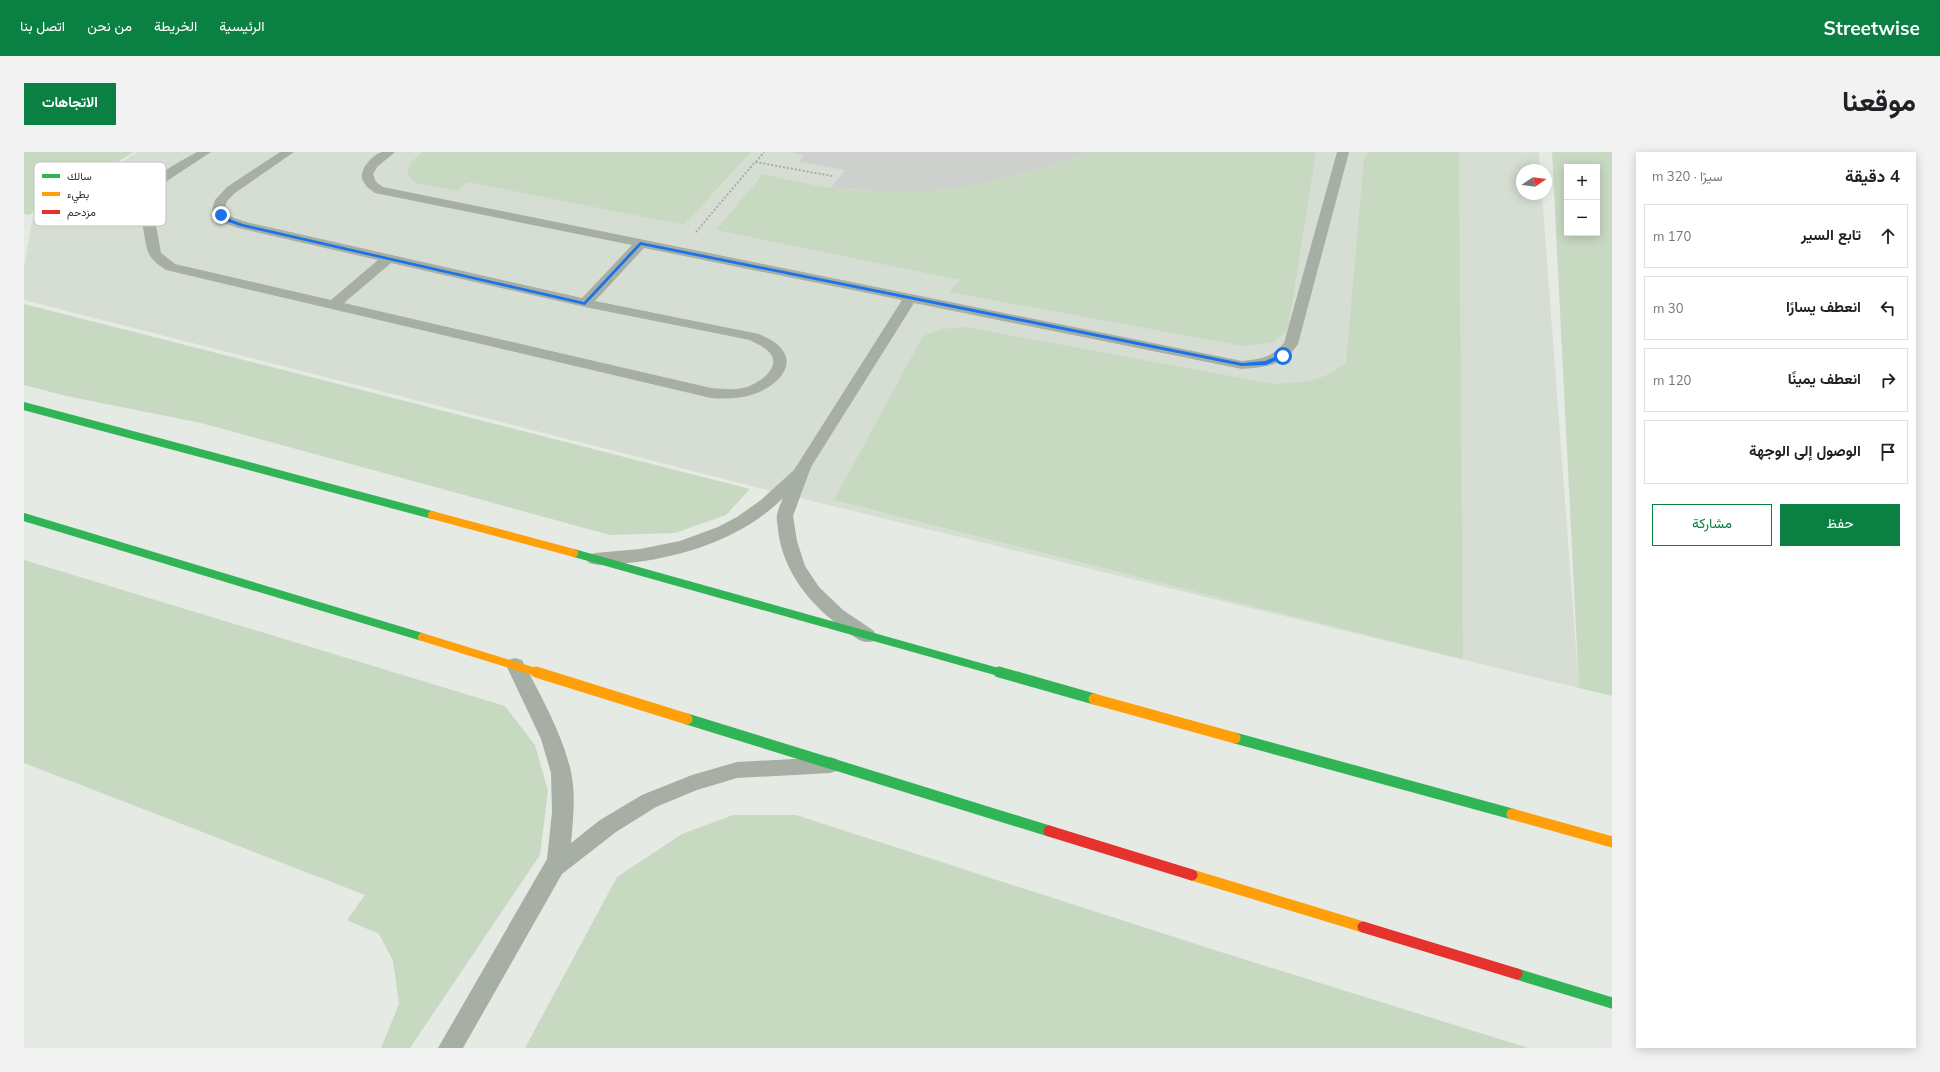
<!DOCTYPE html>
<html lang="ar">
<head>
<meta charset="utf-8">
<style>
  :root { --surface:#fff; --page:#f2f2f2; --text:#202124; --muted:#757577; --line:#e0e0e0; --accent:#0b8043 }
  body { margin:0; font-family:Mulish,Vazirmatn,sans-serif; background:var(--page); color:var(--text); direction:rtl }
  .controls { position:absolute; right:12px; top:12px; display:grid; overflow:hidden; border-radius:0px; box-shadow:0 2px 10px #0003 }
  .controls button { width:36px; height:36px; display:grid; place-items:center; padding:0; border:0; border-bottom:1px solid var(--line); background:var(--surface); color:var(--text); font:20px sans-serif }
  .compass { position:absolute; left:1492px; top:12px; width:36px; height:36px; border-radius:50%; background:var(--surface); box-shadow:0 2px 10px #0003; rotate:77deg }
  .stop { position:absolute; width:12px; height:12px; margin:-9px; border:3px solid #1a73e8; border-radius:50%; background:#fff }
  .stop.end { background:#1a73e8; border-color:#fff; box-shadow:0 1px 4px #0008 }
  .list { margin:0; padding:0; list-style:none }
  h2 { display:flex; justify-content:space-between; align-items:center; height:52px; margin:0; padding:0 16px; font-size:17px }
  h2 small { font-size:13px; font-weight:400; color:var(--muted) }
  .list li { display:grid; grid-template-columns:26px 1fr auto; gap:12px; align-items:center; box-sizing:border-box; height:64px; margin:0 8px 8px; padding:0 8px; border:1px solid var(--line); border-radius:0px }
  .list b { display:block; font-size:15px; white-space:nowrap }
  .list em { font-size:13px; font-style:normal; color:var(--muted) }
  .actions { display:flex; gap:8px; padding:12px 16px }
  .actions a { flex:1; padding:9px 0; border:1px solid var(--accent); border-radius:0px; text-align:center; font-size:14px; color:var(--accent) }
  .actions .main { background:var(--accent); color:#fff }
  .icon { flex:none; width:22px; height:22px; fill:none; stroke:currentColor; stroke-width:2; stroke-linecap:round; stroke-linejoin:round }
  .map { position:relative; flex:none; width:1588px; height:896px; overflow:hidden; direction:ltr; border-radius:0px }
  header { display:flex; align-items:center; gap:24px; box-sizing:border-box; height:56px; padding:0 20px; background:var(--accent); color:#fff }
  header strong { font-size:19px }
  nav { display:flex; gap:22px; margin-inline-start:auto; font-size:14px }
  .intro { display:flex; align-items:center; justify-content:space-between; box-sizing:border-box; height:96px; padding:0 24px }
  h1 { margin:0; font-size:28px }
  .button { padding:10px 18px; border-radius:0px; background:var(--accent); color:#fff; font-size:14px; font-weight:700 }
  main { display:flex; gap:24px; padding:0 24px }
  aside { flex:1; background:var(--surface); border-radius:0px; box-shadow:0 2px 10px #0003 }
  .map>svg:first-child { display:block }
  .built { fill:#d6ded4 }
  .green { fill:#c8d9c2; fill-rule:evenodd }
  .building { fill:#cdd0cc }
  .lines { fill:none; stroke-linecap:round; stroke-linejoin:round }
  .path { stroke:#a8aea5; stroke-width:2; stroke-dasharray:2 2; stroke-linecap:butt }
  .lane { fill:#a7aea4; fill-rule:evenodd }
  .fast-far1 { stroke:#30b455; stroke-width:8 }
  .fast { stroke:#30b455; stroke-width:11 }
  .slow-far1 { stroke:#ff9f0a; stroke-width:8 }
  .slow { stroke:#ff9f0a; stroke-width:11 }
  .jam { stroke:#e5322d; stroke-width:11 }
  .route { fill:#1a73e8 }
  .key { fill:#fff; stroke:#c1c2c1; stroke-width:1 }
  .key-label { font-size:11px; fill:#313330 }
</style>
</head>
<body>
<header>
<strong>Streetwise</strong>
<nav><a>الرئيسية</a><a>الخريطة</a><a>من نحن</a><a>اتصل بنا</a></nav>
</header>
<div class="intro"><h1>موقعنا</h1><a class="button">الاتجاهات</a></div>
<main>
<aside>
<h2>4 دقيقة<small>سيرًا · 320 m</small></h2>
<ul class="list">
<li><svg class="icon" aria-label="ahead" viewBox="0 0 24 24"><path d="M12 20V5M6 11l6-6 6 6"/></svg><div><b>تابع السير</b></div><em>170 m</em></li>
<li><svg class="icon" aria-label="left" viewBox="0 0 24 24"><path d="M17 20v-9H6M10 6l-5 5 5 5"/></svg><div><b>انعطف يسارًا</b></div><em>30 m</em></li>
<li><svg class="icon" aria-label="right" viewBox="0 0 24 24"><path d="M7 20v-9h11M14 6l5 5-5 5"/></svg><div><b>انعطف يمينًا</b></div><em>120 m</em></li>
<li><svg class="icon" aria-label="arrive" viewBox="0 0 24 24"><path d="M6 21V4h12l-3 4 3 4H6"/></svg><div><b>الوصول إلى الوجهة</b></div></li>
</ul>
<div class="actions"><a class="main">حفظ</a><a>مشاركة</a></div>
</aside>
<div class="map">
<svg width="1588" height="896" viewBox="0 0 1588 896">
  <rect width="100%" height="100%" fill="#e6eae5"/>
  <path class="built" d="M 114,0 L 1515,0 L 1516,18 L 1498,18 L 1498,42 L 1518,42 L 1555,536 L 755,341 L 0,148 L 0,116 L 9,64 Z"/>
  <path class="green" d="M 0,0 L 110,0 L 5,63 L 0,62 Z
    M 399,0 L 727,0 L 660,73 L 444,30 L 433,39 L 392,31 L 383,22 L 387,10 Z
    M 1061,0 L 1292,0 L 1264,178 L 1250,190 L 1219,194 L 925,140 L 936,128 L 692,78 L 739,22 C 762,27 785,33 808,36 C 874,44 940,37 1004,19 C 1023,14 1043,9 1061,0 Z
    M 1345,0 L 1435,0 L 1439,507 L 810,348 L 899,184 L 918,177 L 942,175 L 1249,232 C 1280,230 1297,231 1322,210 L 1340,6 Z
    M 1528,0 L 1588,0 L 1588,544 L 1555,536 ZM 1543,15 L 1573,15 L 1573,81 L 1543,81 Z
    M 0,152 L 726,337 L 702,363 L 651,381 L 586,383 L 177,271 L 42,244 L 0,233 Z
    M 0,408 L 481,554 L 511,593 L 524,639 L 516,703 L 386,896 L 357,896 L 375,852 L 369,809 L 355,782 L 323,768 L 341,743 L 0,611 Z
    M 709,663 L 772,663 L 1178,794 L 1504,896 L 501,896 L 593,725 L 658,682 Z"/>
  <path class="building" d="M 766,0 L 1061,0 L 1046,7 L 1009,18 L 972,28 L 936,35 L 897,39 L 854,39 L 807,36 L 821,18 L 775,10 L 780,3 Z"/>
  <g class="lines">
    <path class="path" d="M 732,10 L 740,0
      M 672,80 L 731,10 L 808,24"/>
    <path class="lane" d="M 173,0 L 187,0 L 143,29 L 131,41 L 129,46 L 129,57 L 137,101 L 151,112 L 307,148 L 354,108 L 214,76 L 197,70 L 188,58 L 191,48 L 203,35 L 256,0 L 270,0 L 211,41 L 203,49 L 200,58 L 205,64 L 222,70 L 558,146 L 608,93 L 351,41 L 343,35 L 338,27 C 336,17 348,3 358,0 C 361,0 367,0 371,0 L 353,15 L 349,22 L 352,30 L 359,35 L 1218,209 C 1235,207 1248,206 1260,191 L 1313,0 L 1325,0 L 1274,192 C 1259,214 1243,215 1218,217 L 890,151 L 787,315 L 769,364 L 773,389 L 781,414 L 795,435 L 819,458 L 850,479 L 852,484 L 850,489 C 837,493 830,484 820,477 C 787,454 759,420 754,378 C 754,374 752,368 753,363 C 754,357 757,351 759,346 C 719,386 660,405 604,411 C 592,412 577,415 565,411 L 562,407 L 565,403 L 571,401 L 616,397 L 656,389 L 694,375 L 713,365 L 737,348 L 770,318 L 878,148 L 620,96 L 571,149 L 735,182 C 743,186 751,189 756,195 C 775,215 749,236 730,242 C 716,247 702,247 687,246 L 142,118 C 124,106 123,101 120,81 C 118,70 115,57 117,47 C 121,26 156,10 173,0 ZM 367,111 L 561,155 L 726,188 C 732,192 740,194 745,200 C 760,216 732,233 719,236 C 708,238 697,237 687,236 L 320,151 Z
      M 491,506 L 498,508 C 516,542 539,583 547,620 C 552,643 549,668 547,691 L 576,668 L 618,643 L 668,623 L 713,610 L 806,605 L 813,607 L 816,613 L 813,619 L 806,621 L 713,626 L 673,638 L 632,655 L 592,680 L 538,722 L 439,896 L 414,896 L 523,707 L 528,660 L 527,621 L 517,587 L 482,513 L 484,508 Z"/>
    <path class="fast-far1" d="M 0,254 L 408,363
      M 0,365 L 398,485
      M 550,401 L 978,521"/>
    <path class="fast" d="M 975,520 L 1070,547
      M 663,567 L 1025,679
      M 1211,586 L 1488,662
      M 1493,822 L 1588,851"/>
    <path class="slow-far1" d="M 408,363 L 550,401
      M 398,485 L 515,521"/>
    <path class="slow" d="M 512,520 L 663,567
      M 1070,547 L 1211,586
      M 1488,662 L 1588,690
      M 1168,723 L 1339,775"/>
    <path class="jam" d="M 1025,679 L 1168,723
      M 1339,775 L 1493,822"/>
  </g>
  <path class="route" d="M 197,61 L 203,66 L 219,72 L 560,150 L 616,90 L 1218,211 L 1241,209 L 1258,202 L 1262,204 L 1242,213 L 1218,214 L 617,93 L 561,153 L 216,74 L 199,68 L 194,63 Z"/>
  <rect x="10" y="10" width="132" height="64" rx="6" class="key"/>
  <rect x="18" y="22" width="18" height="4" fill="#30b455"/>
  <rect x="18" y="40" width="18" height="4" fill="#ff9f0a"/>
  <rect x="18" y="58" width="18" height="4" fill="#e5322d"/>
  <g class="key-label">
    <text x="43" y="28">سالك</text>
    <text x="43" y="46">بطيء</text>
    <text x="43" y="64">مزدحم</text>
  </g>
</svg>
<div class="controls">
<button>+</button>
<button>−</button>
</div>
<svg class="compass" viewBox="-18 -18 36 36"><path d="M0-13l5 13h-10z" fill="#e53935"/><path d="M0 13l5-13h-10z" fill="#757577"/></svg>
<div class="stop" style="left:1259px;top:204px"></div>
<div class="stop end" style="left:197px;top:63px"></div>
</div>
</main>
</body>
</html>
